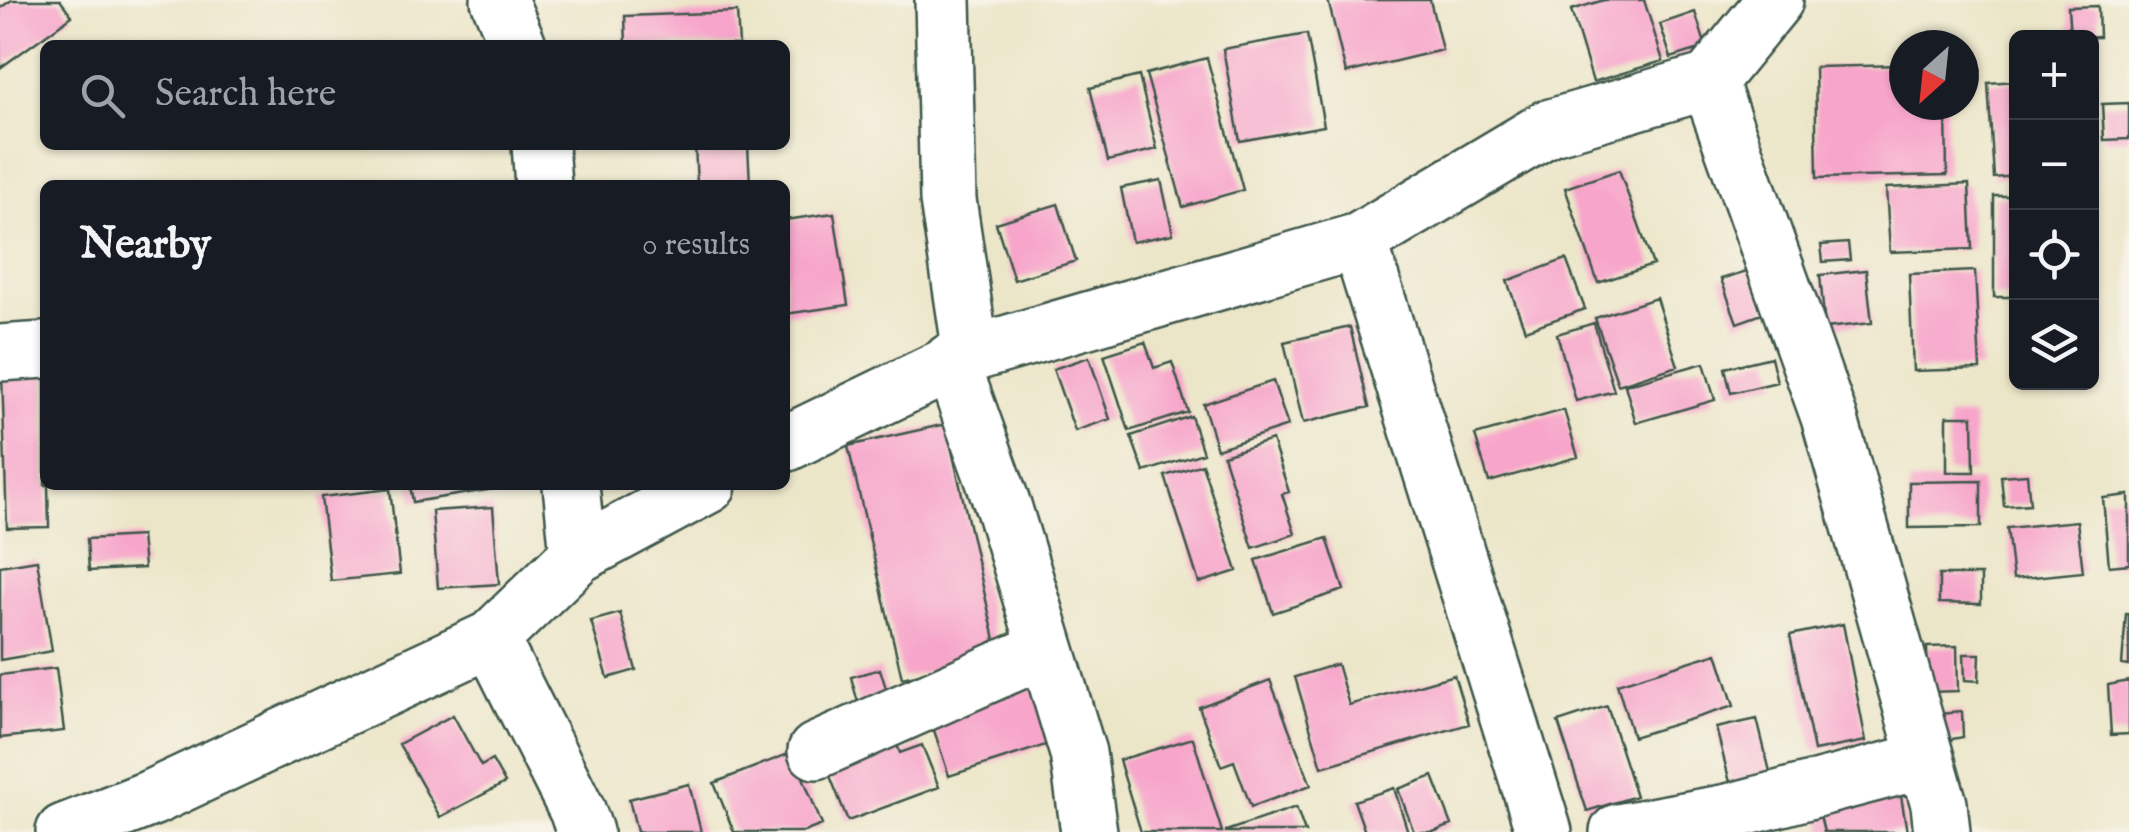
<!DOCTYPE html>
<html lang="en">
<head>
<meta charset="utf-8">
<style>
  :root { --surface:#171b24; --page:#20242c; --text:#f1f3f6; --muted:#9ea1a6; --line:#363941 }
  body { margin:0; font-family:"IM FELL English",serif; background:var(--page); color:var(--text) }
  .controls { position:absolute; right:30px; top:30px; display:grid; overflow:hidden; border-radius:15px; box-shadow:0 2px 8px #0004 }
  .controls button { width:90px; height:90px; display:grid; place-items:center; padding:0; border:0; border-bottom:2px solid var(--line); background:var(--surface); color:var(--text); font:50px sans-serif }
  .compass { position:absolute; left:1889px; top:30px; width:90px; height:90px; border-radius:50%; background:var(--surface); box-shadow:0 2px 8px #0004; rotate:207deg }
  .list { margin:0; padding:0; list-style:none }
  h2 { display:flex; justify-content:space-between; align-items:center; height:130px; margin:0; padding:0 40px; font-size:42px }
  h2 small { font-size:32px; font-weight:400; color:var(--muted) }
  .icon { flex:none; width:55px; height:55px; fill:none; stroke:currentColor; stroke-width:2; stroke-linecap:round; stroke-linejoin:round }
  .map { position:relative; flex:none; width:2129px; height:832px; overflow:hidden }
  .search { position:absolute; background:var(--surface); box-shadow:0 2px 8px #0004; left:40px; top:40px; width:750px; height:110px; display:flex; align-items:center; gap:25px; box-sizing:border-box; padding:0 35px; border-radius:15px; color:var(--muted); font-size:38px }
  .panel { position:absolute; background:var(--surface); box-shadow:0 2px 8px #0004; left:40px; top:180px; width:750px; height:310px; border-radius:15px }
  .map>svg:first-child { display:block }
  .building { fill:#f7a5ca }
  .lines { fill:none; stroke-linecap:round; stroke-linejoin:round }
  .minor-casing { stroke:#3e564a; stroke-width:60 }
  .minor { stroke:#fff; stroke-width:55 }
</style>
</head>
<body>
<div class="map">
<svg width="2129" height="832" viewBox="0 0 2129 832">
  <rect width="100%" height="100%" fill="#f7f3e8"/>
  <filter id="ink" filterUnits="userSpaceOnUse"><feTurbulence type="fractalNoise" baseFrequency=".01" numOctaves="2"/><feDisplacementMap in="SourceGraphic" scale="20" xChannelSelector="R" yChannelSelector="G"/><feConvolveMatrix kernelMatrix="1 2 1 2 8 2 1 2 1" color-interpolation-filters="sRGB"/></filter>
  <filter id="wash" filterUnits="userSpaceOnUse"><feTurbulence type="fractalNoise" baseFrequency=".0048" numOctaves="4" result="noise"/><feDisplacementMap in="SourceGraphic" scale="40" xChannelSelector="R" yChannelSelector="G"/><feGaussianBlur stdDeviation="2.25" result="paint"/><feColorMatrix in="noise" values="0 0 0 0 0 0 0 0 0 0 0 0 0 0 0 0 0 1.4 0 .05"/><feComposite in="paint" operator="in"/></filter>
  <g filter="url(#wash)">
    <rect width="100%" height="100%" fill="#ece6c9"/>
    <g id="blocks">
      <path class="building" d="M 12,0 L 60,0 L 72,16 L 0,68 L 0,8 Z
        M 1328,0 L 1430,0 L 1442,50 L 1346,73 Z
        M 1604,0 L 1644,0 L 1663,61 L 1593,82 L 1571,10 Z
        M 2098,6 L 2099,37 L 2070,38 L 2068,7 Z
        M 737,12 L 739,45 L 626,45 L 625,16 Z
        M 1695,12 L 1706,47 L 1671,58 L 1660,24 Z
        M 1307,34 L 1324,126 L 1240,141 L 1223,49 Z
        M 1207,58 L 1243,190 L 1183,207 L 1146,74 Z
        M 1904,65 L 1904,105 L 1946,105 L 1947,175 L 1817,178 L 1815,67 Z
        M 1139,76 L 1157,149 L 1108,161 L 1090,88 Z
        M 2016,81 L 2016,176 L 1994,178 L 1988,83 Z
        M 2129,103 L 2129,139 L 2104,140 L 2102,104 Z
        M 695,145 L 748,145 L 750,185 L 697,185 Z
        M 1619,170 L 1653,265 L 1598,283 L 1565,188 Z
        M 1161,180 L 1173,234 L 1132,242 L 1121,188 Z
        M 1969,184 L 1972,249 L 1890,252 L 1886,188 Z
        M 1994,196 L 2016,196 L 2016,297 L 1994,297 Z
        M 1058,204 L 1076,261 L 1014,280 L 996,223 Z
        M 834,213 L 848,305 L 785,314 L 785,220 Z
        M 1848,243 L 1850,260 L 1823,262 L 1821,245 Z
        M 1566,259 L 1585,309 L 1525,330 L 1507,281 Z
        M 1753,269 L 1768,312 L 1737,323 L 1721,279 Z
        M 1866,270 L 1872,323 L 1825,328 L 1820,275 Z
        M 1975,271 L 1980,369 L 1913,371 L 1909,274 Z
        M 1656,298 L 1678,366 L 1618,385 L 1595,318 Z
        M 1594,323 L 1614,391 L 1576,401 L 1557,334 Z
        M 1350,327 L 1369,407 L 1303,423 L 1284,342 Z
        M 1145,342 L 1154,368 L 1172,362 L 1188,412 L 1129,431 L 1104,355 Z
        M 1089,357 L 1110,419 L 1075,431 L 1053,369 Z
        M 1771,357 L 1777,382 L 1731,393 L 1725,368 Z
        M 1704,363 L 1715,400 L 1636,423 L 1625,385 Z
        M 45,372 L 45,485 L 48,485 L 49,527 L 7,528 L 2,373 Z
        M 1273,381 L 1288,426 L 1217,449 L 1203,404 Z
        M 1564,410 L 1578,457 L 1489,482 L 1475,435 Z
        M 1191,416 L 1203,453 L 1144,472 L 1131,436 Z
        M 1947,416 L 1973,416 L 1974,472 L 1947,472 Z
        M 946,424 L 999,657 L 902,678 L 848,446 Z
        M 1272,440 L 1289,492 L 1282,494 L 1295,534 L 1253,548 L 1223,455 Z
        M 1202,464 L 1237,571 L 1199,583 L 1165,476 Z
        M 2027,474 L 2030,504 L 2004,506 L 2001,476 Z
        M 1981,481 L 1981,527 L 1909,528 L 1909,482 Z
        M 410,485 L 494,485 L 494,489 L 413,502 Z
        M 390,489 L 400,574 L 331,581 L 321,497 Z
        M 2129,495 L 2129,564 L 2109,566 L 2103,498 Z
        M 493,507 L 499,584 L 438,588 L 432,511 Z
        M 2077,521 L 2083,572 L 2013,579 L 2007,528 Z
        M 141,536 L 144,568 L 89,571 L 87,539 Z
        M 1327,538 L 1344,590 L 1273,613 L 1256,560 Z
        M 37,560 L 52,651 L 0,660 L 0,566 Z
        M 1939,575 L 1981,575 L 1981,604 L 1939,603 Z
        M 620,613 L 636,670 L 608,678 L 591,621 Z
        M 2126,614 L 2129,614 L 2129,666 L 2122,665 Z
        M 1843,624 L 1866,741 L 1814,751 L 1790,635 Z
        M 1957,646 L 1958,691 L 1928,692 L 1927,647 Z
        M 1717,653 L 1734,706 L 1633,737 L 1617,684 Z
        M 1964,654 L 1980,654 L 1979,681 L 1965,680 Z
        M 1337,664 L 1349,705 L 1454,675 L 1469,724 L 1322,767 L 1295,677 Z
        M 56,668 L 64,731 L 0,738 L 0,675 Z
        M 880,669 L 889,698 L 859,706 L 851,677 Z
        M 1030,677 L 1052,743 L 949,776 L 931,721 Z
        M 1270,680 L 1311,785 L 1251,807 L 1234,761 L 1221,766 L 1199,707 Z
        M 2129,681 L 2129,734 L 2111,735 L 2108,685 Z
        M 1607,706 L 1636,796 L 1587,811 L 1558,722 Z
        M 1962,712 L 1963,737 L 1942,741 L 1938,714 Z
        M 453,715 L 481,766 L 492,760 L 505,783 L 440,817 L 399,744 Z
        M 1757,719 L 1773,784 L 1733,794 L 1716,728 Z
        M 1193,738 L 1222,832 L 1141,832 L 1119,760 Z
        M 895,739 L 900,753 L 922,745 L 939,787 L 848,821 L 826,766 Z
        M 793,752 L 822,825 L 804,832 L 734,832 L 714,783 Z
        M 1433,776 L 1452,825 L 1433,832 L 1414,832 L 1398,789 Z
        M 689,784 L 701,832 L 637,832 L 629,799 Z
        M 1394,788 L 1408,832 L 1365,832 L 1354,801 Z
        M 1901,796 L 1907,832 L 1824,832 L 1819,811 Z
        M 1296,807 L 1305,832 L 1226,832 L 1226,831 Z"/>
    </g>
  </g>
  <g filter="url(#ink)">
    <use href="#blocks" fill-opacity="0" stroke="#3e564a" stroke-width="2.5"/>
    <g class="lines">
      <defs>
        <path id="minor" d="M 499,0 L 518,45
          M 943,0 L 948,200 L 971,354
          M 1709,81 L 1829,417 L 1939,804 L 1942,832
          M 540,145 L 543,185
          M 1359,241 L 1544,832
          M 0,353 L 45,350
          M 951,361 L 1004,509 L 1078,753 L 1089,832
          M 785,444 L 971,354 L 1359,241 L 1548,128 L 1709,81 L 1775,0
          M 571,485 L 578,555
          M 491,639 L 577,810 L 585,832
          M 816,751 L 1046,649
          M 64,832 L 151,798 L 491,639 L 578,555 L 708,485
          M 1618,832 L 1728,812 L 1926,760"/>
      </defs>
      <use href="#minor" class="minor-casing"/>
      <use href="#minor" class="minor"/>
    </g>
  </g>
</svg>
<div class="controls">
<button>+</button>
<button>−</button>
<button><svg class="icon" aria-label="locate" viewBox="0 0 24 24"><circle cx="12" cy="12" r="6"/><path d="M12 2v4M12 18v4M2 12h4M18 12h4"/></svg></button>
<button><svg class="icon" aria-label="layers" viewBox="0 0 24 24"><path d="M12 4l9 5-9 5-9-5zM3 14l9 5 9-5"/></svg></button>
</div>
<svg class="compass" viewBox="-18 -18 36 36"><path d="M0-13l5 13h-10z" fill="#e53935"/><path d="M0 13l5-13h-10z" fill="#9ea1a6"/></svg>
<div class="search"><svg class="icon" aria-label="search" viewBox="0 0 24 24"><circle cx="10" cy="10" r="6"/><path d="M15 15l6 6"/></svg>Search here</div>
<section class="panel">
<h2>Nearby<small>0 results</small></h2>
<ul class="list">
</ul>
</section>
</div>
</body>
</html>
